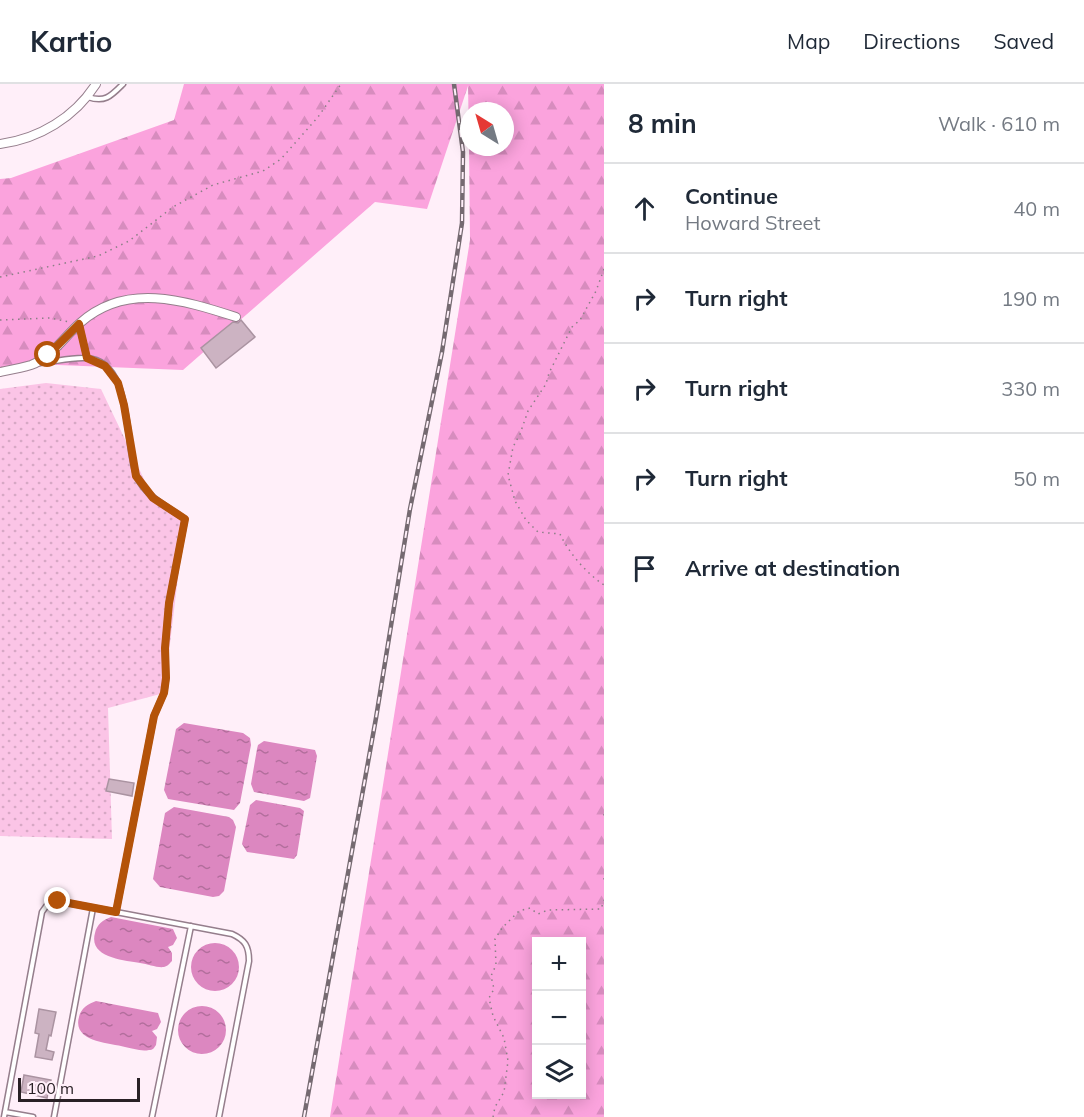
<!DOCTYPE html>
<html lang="en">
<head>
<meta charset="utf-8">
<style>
  :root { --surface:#fff; --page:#f6f6f7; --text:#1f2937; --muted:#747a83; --line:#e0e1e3 }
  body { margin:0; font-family:Mulish,sans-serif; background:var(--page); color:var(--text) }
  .controls { position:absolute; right:18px; bottom:18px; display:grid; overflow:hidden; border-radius:0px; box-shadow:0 3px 15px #0003 }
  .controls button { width:54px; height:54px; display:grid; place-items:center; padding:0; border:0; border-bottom:2px solid var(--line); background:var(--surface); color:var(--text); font:30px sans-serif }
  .compass { position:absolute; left:460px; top:18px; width:54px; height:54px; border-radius:50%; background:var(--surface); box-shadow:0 3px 15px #0003; rotate:323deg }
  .scale { position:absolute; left:18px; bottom:15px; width:122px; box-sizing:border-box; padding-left:6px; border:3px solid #292025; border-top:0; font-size:16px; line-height:21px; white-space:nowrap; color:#292025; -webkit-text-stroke:4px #ffeff9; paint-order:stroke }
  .stop { position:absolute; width:18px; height:18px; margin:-14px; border:4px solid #b45309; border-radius:50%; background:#fff }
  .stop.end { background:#b45309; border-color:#fff; box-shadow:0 2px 6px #0008 }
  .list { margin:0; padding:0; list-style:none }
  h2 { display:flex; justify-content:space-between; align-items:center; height:78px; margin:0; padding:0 24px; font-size:26px }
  h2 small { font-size:20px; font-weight:400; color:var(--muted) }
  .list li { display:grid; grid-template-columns:39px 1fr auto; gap:18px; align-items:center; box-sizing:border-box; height:90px; padding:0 24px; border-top:2px solid var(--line) }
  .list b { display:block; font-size:22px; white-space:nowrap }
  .list p { margin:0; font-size:20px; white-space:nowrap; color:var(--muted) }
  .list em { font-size:20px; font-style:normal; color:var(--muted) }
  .icon { flex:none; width:33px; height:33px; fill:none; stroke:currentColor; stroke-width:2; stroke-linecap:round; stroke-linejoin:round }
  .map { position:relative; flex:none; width:604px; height:1033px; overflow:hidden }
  header { display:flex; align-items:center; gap:36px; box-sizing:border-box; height:84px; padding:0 30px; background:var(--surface); border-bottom:2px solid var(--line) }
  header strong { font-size:28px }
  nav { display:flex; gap:33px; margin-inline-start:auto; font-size:21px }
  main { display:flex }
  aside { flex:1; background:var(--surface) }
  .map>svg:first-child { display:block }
  .grass { fill:url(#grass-dots) }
  .forest { fill:url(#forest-firs); fill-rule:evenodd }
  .water { fill:url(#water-ripples) }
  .building { fill:#ccb3c2; stroke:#aa93a1; stroke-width:1.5 }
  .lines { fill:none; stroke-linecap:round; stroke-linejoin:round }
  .lane-casing { stroke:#957e8c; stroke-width:7 }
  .street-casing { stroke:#957e8c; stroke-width:10 }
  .path { stroke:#8b7f86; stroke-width:1.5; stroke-dasharray:1.5 4.5; stroke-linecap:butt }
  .lane { stroke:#fff; stroke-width:4 }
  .street { stroke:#fff; stroke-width:8 }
  .rail-casing { stroke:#756a71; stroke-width:4.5 }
  .rail { stroke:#ffeff9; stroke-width:2; stroke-dasharray:7; stroke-linecap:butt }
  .route { stroke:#b45309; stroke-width:8 }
</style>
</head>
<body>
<header>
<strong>Kartio</strong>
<nav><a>Map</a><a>Directions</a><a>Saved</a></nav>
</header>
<main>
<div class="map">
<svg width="604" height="1033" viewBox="0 0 604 1033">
  <defs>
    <pattern id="grass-dots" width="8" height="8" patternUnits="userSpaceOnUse" patternTransform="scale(1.5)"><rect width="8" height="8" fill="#fbc4e6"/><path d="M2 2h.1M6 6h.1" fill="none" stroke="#d7a8c5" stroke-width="1.8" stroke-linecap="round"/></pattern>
    <pattern id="forest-firs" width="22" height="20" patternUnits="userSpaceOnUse" patternTransform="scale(1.5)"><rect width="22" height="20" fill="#fba3dd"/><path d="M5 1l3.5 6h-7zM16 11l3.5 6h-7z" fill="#d78cbe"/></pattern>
    <pattern id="water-ripples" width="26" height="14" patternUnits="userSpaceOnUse" patternTransform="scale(1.5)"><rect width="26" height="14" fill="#dc87c0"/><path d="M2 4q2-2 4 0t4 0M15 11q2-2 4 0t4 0" fill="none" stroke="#b26e9c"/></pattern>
  </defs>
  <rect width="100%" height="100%" fill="#ffeff9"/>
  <path class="grass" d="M 46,299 L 101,305 L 153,414 L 185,435 L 164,609 L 108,624 L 112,755 L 0,752 L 0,305 Z"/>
  <path class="forest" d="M 184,0 L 604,0 L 604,1033 L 330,1033 L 470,156 L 469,63 L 505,63 L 505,27 L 469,27 L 469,56 L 468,2 L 427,125 L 375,118 L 183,286 L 33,280 L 0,284 L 0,95 L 11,94 L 174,36 ZM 536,858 L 582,858 L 582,1010 L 536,1010 Z"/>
  <path class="water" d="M 184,639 L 243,649 L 250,654 L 251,661 L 240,719 L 234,726 L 168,715 L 164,706 L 176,645 Z
    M 264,657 L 315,666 L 317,672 L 310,714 L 304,717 L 254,708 L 251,700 L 257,665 L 258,661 Z
    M 256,716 L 300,724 L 304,727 L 297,771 L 294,775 L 247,768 L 242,760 L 250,721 Z
    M 174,723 L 229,733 L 233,736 L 236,743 L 224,807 L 219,812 L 213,813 L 160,803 L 153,795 L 165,729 Z
    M 111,833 L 173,845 L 177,854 L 173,861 L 168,863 L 172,869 L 172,877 C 169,880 168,882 164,883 C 157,884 148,880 140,879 C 125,876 88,874 95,849 C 97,840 103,836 111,833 Z
    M191 883a24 24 0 1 1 48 0a24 24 0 1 1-48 0Z
    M 96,917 L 158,929 L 161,938 L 157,945 L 152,947 L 157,953 L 156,961 C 154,964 153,966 149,966 C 141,968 132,964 125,963 C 109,959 72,958 79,933 C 81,924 88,920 96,917 Z
    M178 946a24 24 0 1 1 48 0a24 24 0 1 1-48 0Z"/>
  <path class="building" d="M 241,236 L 255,253 L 216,284 L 201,264 L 233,238 L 238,239 Z
    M 109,695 L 134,699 L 132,712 L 106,707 Z
    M 39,925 L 56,928 L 51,952 L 49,951 L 46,966 L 54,968 L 52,976 L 35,973 L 39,950 L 35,949 Z
    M 24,991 L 51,996 L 47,1014 L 21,1008 Z"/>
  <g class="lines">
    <defs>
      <path id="lane" d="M 88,13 C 105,19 111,12 123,0
        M 79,240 L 87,274
        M 40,279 C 54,278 71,273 86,274 C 134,276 124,363 137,393 C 146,413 168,423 185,435 L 169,519 L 165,564 L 166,595 L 164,609 L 154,632 L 116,828
        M 5,1028 L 33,1033
        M 4,1033 L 42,828 L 47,821 L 58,817 L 232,850 C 245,856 249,862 249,877 L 219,1033
        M 54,1033 L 93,824
        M 152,1033 L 191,842"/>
      <path id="street" d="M 0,60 C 39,55 75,33 96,0
        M 0,288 C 10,286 21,284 31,281 C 51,274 64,253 80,239 C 126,198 183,216 236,233"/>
    </defs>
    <use href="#lane" class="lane-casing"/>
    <use href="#street" class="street-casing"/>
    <path class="path" d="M 604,185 L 596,207 L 580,236 L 572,243 L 549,289 L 546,300 L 528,327 L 520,350 L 513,363 L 508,391 L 515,417 L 526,436 L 538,448 L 560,450 C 569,469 586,489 604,501
      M 0,193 L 98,172 L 129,157 L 173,123 L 213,101 L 263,87 L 281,75 L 318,33 L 341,0
      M 0,236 L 50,234 L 69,238
      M 604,730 L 604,733
      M 604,794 L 604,798
      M 493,1033 L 495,1023 L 504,1008 L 508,977 L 504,954 L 493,932 L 489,914 L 494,905 L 491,892 L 496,881 L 495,855 L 502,844 L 519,827 L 530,824 L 538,830 L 548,826 L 601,825 L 604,816"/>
    <use href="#lane" class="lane"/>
    <use href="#street" class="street"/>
    <defs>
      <path id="rail" d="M 304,1033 L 376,634 L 410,425 L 442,268 L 462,139 L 463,68 L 454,0"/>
    </defs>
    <use href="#rail" class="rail-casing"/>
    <use href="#rail" class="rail"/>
  </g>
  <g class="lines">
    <path class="route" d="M 48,271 L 79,240 L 87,274 L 105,282 L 118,299 L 124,321 L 136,392 L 153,414 L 185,435 L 169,519 L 165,564 L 166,594 L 164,609 L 154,632 L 116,828 L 58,817"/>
  </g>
</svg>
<div class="controls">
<button>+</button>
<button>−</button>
<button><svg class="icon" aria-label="layers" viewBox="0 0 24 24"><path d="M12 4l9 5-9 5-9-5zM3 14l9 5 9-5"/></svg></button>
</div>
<svg class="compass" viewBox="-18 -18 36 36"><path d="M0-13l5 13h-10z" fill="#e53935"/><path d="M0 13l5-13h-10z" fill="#747a83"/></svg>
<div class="scale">100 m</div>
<div class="stop" style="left:48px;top:271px"></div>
<div class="stop end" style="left:58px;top:817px"></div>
</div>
<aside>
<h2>8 min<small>Walk · 610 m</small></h2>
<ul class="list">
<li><svg class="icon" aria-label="ahead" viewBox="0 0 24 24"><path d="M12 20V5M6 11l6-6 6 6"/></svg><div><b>Continue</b><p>Howard Street</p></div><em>40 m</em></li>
<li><svg class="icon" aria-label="right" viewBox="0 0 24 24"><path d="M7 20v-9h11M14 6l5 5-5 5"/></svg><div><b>Turn right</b></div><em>190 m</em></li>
<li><svg class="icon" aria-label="right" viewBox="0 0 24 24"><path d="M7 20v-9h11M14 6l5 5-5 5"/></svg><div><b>Turn right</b></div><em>330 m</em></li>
<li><svg class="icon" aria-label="right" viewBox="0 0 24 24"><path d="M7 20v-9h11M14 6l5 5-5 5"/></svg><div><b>Turn right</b></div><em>50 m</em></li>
<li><svg class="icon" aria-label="arrive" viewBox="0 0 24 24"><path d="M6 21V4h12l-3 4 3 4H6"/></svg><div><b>Arrive at destination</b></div></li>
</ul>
</aside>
</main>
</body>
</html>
